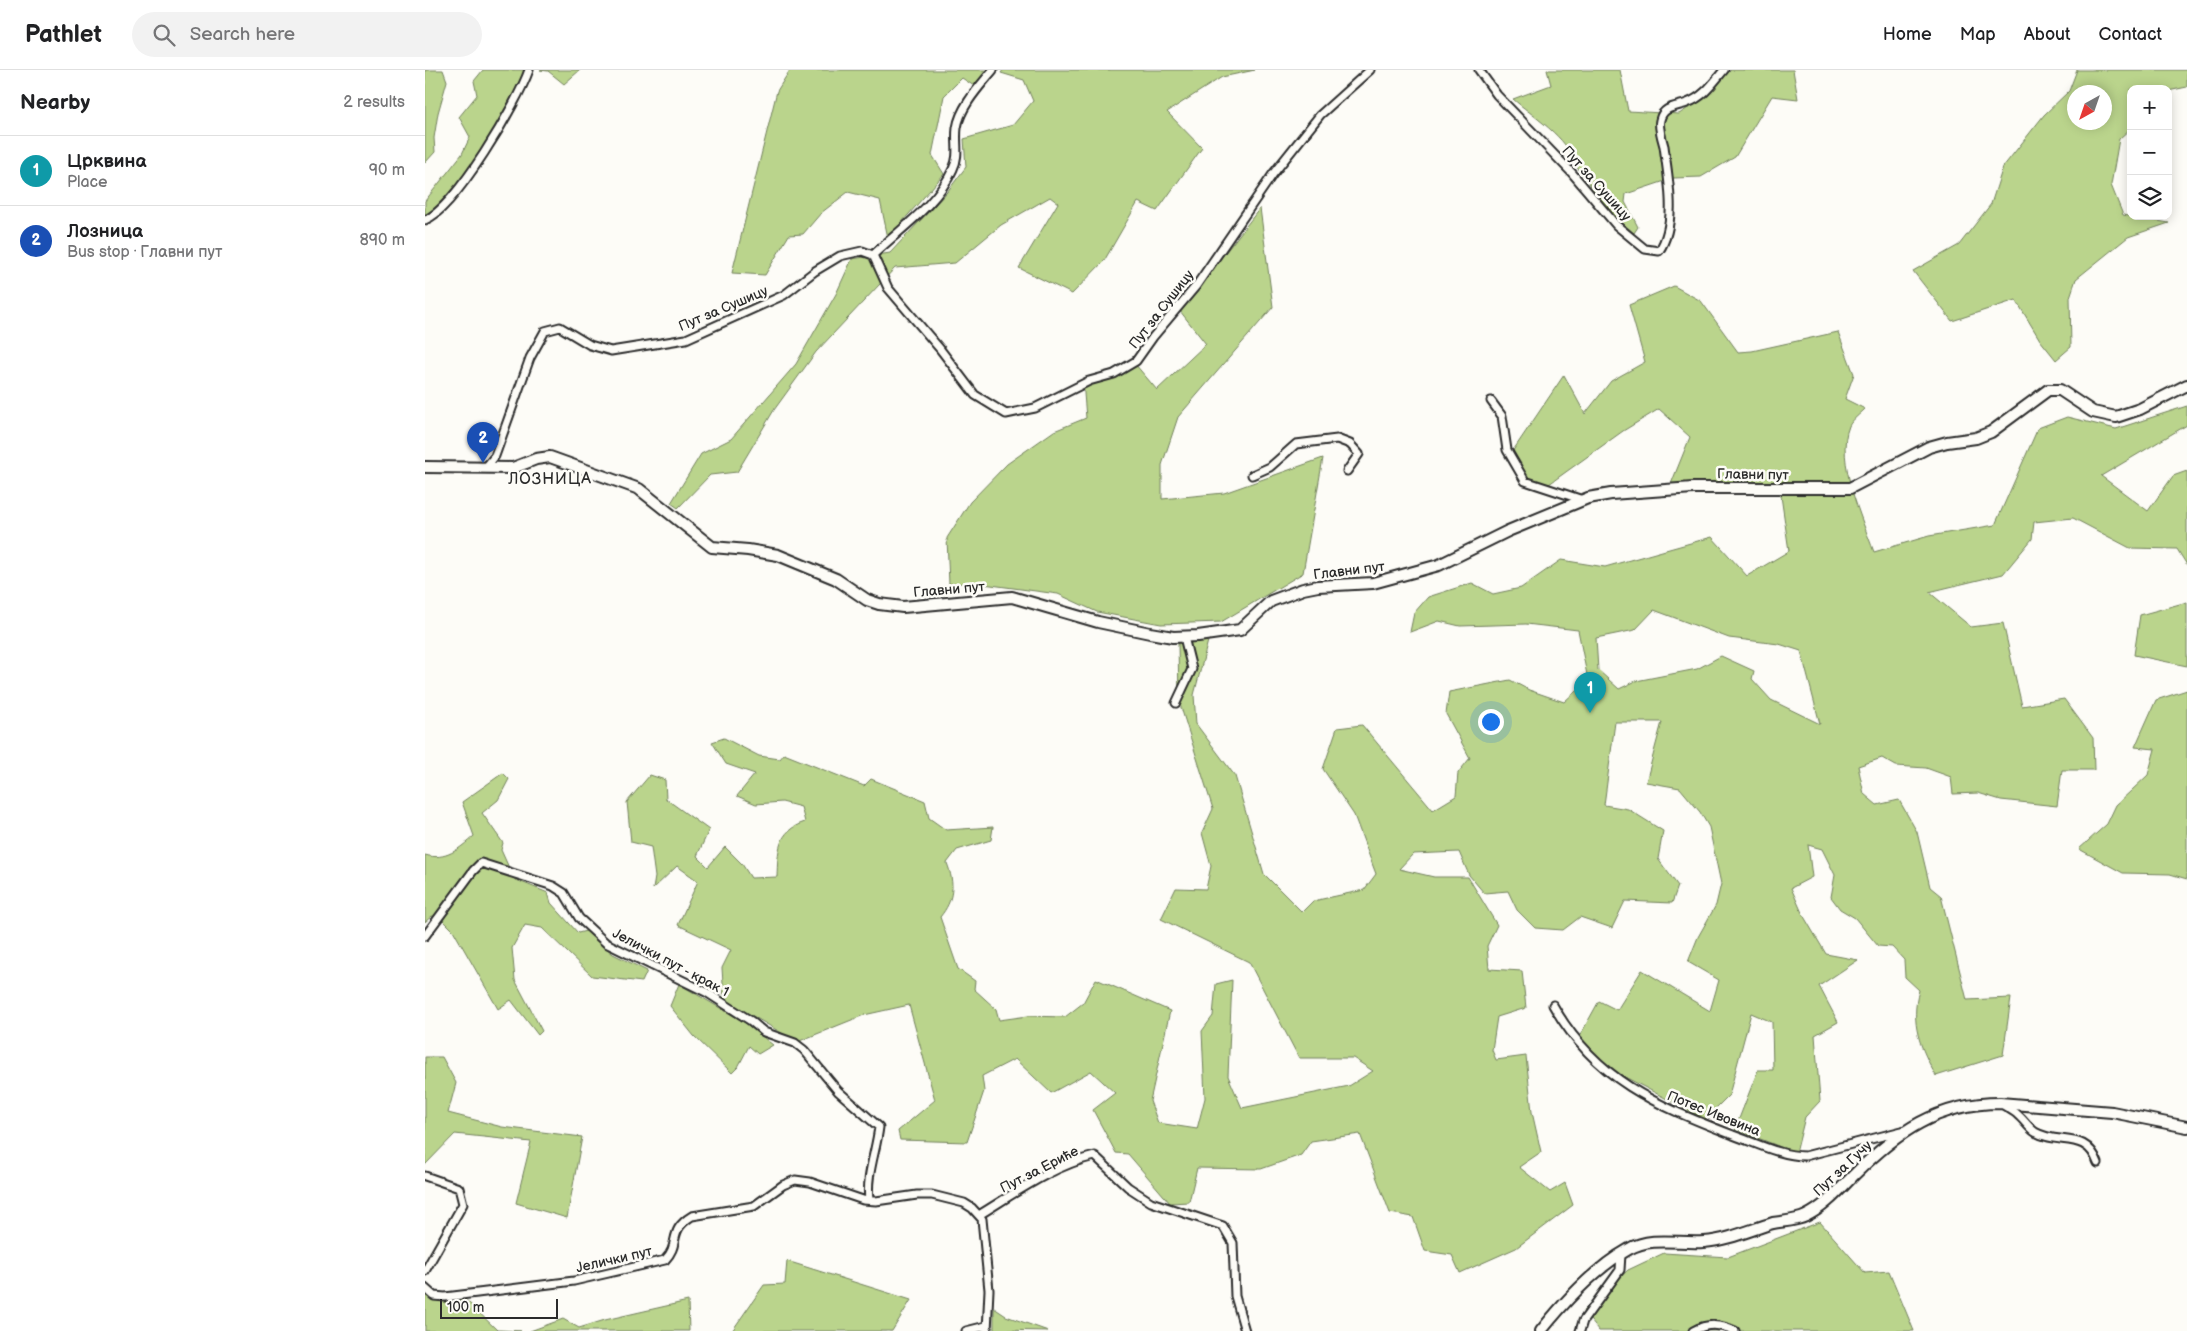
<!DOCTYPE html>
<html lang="en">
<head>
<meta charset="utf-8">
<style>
  :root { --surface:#fff; --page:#f2f2f2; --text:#202124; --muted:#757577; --line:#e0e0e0; --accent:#1a73e8 }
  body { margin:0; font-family:"Balsamiq Sans",sans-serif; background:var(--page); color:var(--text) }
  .controls { position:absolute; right:15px; top:15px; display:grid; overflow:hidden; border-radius:10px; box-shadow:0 2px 12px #0003 }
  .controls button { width:45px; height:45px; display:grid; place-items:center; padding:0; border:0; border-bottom:1px solid var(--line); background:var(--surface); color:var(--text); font:25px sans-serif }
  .compass { position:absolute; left:1642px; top:15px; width:45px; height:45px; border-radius:50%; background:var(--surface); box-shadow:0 2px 12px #0003; rotate:220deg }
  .scale { position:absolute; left:15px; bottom:12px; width:118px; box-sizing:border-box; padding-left:5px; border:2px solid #2b2b2b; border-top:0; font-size:14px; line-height:18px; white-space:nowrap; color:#2b2b2b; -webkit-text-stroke:4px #fdfcf7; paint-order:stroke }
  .you { position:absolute; left:1065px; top:651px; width:18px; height:18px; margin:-12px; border:4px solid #fff; border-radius:50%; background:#1a73e8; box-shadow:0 0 0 8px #1a73e833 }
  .badge { display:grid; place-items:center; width:32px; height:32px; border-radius:50%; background:var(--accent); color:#fff; font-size:16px; font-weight:700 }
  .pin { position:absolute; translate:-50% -41px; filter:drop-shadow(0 1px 2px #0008) }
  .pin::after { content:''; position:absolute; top:26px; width:18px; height:15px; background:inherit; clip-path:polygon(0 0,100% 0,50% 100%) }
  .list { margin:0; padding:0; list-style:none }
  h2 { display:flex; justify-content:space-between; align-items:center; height:65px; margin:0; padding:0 20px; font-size:21px }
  h2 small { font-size:16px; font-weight:400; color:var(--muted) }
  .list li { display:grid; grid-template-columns:32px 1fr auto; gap:15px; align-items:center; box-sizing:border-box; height:70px; padding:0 20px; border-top:1px solid var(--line) }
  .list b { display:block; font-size:19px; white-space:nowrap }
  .list p { margin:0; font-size:16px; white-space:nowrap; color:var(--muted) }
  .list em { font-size:16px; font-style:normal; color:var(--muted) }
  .icon { flex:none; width:28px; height:28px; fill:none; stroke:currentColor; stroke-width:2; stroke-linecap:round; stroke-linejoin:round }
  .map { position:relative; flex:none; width:1762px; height:1261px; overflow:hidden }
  header { display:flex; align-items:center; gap:30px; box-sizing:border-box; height:70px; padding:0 25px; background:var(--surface); border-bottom:1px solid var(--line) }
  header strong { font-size:24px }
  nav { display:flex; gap:28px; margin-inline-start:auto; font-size:18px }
  .search { width:350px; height:45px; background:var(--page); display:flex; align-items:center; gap:12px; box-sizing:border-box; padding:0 18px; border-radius:28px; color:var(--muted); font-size:19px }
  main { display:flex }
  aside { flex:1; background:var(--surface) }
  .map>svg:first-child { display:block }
  .green { fill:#bad48c; stroke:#72805c; fill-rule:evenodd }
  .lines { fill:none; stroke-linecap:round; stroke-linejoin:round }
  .street-casing { stroke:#2b2b2b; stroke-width:11 }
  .secondary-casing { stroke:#2b2b2b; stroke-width:14 }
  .street { stroke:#fdfcf7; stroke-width:7 }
  .secondary { stroke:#fdfcf7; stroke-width:10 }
  .labels { text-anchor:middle; stroke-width:5; stroke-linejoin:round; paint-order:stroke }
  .street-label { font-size:14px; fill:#2b2b2b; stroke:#fdfcf7 }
  .quarter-label { font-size:16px; letter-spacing:1px; fill:#2b2b2b; stroke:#fdfcf7 }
</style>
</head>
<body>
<header>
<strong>Pathlet</strong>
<div class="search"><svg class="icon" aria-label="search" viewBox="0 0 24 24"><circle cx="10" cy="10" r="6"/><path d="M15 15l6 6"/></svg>Search here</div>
<nav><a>Home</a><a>Map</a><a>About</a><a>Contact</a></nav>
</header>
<main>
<aside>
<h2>Nearby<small>2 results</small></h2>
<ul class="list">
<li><span class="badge" style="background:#0f9aa8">1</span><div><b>Црквина</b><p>Place</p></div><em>90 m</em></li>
<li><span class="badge" style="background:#1a4fb4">2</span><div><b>Лозница</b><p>Bus stop · Главни пут</p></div><em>890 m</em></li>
</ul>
</aside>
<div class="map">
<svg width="1762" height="1261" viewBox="0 0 1762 1261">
  <rect width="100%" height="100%" fill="#fdfcf7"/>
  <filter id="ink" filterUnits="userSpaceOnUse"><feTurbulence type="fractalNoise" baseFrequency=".02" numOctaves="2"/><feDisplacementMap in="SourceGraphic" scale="10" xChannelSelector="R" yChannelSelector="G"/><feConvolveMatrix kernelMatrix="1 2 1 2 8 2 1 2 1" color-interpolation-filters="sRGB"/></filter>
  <g filter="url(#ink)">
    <path class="green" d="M 0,0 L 18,0 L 22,11 L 13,43 L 9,68 L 10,82 L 0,93 Z
      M 58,0 L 104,0 L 46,103 L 0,150 L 0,131 L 37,84 L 45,67 L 34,47 L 52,25 L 49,11 Z
      M 115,0 L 155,0 L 139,14 L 123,1 Z
      M 365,0 L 567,0 L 552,18 L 537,8 L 519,26 L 507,85 L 519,104 L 463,168 L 455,130 L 423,122 L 396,143 L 378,164 L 364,165 L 340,205 L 307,203 L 352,21 Z
      M 578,0 L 830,0 L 797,7 L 742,42 L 777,78 L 732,141 L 713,132 L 679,191 L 647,224 L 594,198 L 633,133 L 625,127 L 576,155 L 530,193 L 470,198 L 391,282 L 349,340 L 312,402 L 285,405 L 253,438 L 246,433 L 276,384 L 306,369 L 371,294 L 411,224 L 427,189 L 465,183 L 522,122 L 541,97 L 539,69 L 588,55 L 608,31 L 599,10 L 576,3 Z
      M 1122,0 L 1195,0 L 1203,41 L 1254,44 L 1274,31 L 1306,0 L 1368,0 L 1373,29 L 1347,26 L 1310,87 L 1276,107 L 1249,108 L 1201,124 L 1200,132 L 1213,157 L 1209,163 L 1187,144 L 1148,92 C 1146,70 1105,44 1088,29 L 1126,15 Z
      M 1652,0 L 1762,0 L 1762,17 L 1743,21 L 1743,19 L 1706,19 L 1706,58 L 1694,69 L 1686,115 L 1698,145 L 1744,153 L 1703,167 L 1651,209 L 1645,227 L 1646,277 L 1631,290 L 1615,270 L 1591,230 L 1527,251 L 1488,201 L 1534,175 L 1566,134 L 1578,97 L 1619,45 L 1644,21 ZM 1650,22 L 1680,22 L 1680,52 L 1650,52 Z
      M 835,138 L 848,237 L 753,347 L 737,395 L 737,429 L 799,423 L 898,388 L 878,503 L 796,552 L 736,554 L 672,542 L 633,524 L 551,513 L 524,514 L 522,468 L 545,432 L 582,394 L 629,361 L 661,348 L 658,311 L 710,294 L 732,320 L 781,274 L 755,241 Z
      M 1249,216 L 1276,231 L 1313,282 L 1327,281 L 1413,262 L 1429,304 L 1420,329 L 1440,339 C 1435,344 1427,350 1424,356 C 1410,390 1437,449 1449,482 L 1504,466 L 1570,455 L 1613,358 L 1642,347 L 1691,359 L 1762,336 L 1762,355 L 1676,406 L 1723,441 L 1748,406 L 1762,401 L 1762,495 L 1752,479 L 1705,478 L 1648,448 L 1609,452 L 1607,469 L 1578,504 L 1504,522 L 1546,557 L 1578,553 L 1597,636 L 1639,629 L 1668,668 L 1669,700 L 1637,700 L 1632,736 L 1576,730 L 1553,723 L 1528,724 L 1526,707 L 1501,698 L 1471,696 L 1457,688 L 1433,696 L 1439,724 L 1452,735 L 1474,730 L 1492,762 L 1505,817 L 1516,826 L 1542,930 L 1586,928 L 1578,985 L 1511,1006 C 1495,977 1485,954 1494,920 L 1480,907 L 1479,890 L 1467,877 L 1453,876 L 1430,848 L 1415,839 L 1406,827 L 1410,805 L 1397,779 L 1383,775 L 1387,807 L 1366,818 L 1378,845 L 1401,884 L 1433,890 L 1394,916 L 1413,952 L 1390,965 L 1395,1031 L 1380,1047 L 1371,1083 L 1310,1059 L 1333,1000 L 1348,1000 L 1347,952 L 1326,943 L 1304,1025 L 1280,1049 L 1181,997 L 1153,969 L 1174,931 L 1192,940 L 1217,900 L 1285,941 L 1294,910 L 1263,892 L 1273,867 L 1291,835 L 1296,814 L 1284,757 L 1275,742 L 1255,718 L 1221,712 L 1237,652 L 1190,652 L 1179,735 L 1203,739 L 1238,761 L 1233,789 L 1253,816 L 1247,833 L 1200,831 L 1187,858 L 1155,847 L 1138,860 L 1110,858 L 1092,840 L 1083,821 L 1059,823 L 1044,805 L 1034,782 L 988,784 L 974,799 L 1009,807 L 1043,807 L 1072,855 L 1062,876 L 1064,899 L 1097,901 L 1101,938 L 1072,947 L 1067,980 L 1071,990 L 1101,986 L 1107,1042 L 1116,1082 L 1094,1097 L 1125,1122 L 1140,1113 L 1148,1135 L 1091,1178 L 1035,1203 L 1027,1185 L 1000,1181 L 988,1147 L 965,1143 L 935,1064 L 886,1071 L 876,1085 L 836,1099 L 772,1098 L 764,1132 L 745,1133 L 703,1084 L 691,1083 L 668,1040 L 690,1023 L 666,1001 L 626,1023 L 590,989 L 557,1006 L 559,1021 L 542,1072 L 475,1070 L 473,1061 L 510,1030 L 484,935 L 439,945 L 372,972 L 299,929 L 297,898 L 306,880 L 253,855 L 273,811 L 252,796 L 228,819 L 230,807 L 226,777 L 206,772 L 202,732 L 225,705 L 240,710 L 241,729 L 284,760 L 272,786 L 283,797 L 300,777 L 317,794 L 326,808 L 352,807 C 353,781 352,761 380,752 L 376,737 L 357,732 L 331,734 L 312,726 L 330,704 L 301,694 L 287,672 L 299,668 L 334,686 L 355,689 L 359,684 L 439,716 L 446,709 L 500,731 L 504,748 L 521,760 L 568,757 L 566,770 L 532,780 L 522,793 C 530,814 529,830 515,847 L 533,899 L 550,911 L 549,919 L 571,939 L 574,950 L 603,946 L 640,947 L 658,933 L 671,909 L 745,941 L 725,1031 L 733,1053 L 772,1059 L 780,1028 L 777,961 L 788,946 L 791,914 L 807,910 L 803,1006 L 817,1038 L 924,1016 L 948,1001 L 928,988 L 874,988 L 824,892 L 736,849 L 751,818 L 781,819 L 786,796 L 777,763 L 788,739 L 754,631 L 753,573 L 784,567 L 769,625 L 771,654 L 810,706 L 839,804 L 877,842 L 888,831 L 939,820 L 951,804 L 929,745 L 898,699 L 912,658 L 937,655 L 1008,740 L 1031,726 L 1033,703 L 1045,688 L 1021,644 L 1024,622 L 1085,610 L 1104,620 L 1139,632 L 1163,610 L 1153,560 L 1101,554 L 1035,556 L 1014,551 L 985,562 L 989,543 L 1003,527 L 1047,513 L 1068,524 L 1096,518 L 1136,490 L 1180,497 L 1287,467 L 1322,506 L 1364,481 L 1355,419 L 1244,419 L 1265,367 L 1234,339 L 1198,361 L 1120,417 L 1100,411 L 1085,385 L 1139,305 L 1160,344 L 1186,311 L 1220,292 L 1204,235 ZM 1229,540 L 1304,568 L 1354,574 L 1376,581 L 1395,654 L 1346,630 L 1327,609 L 1329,601 L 1296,586 L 1272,599 L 1211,611 L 1194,619 L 1173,600 L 1171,568 L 1210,560 Z
      M 1762,532 L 1762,596 L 1709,585 L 1715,545 Z
      M 1762,620 L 1762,809 L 1745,804 L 1698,803 L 1654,779 L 1682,754 L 1691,735 L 1723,705 L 1730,679 L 1710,677 L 1731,630 Z
      M 78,703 L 84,709 L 73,730 L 57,743 L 78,773 L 76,780 L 89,809 L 123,823 L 126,833 L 153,863 L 161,861 L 188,884 L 222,901 L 217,912 L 167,906 L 117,858 L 100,855 L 87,878 L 90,910 L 117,961 L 113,965 L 86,930 L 73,939 L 28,860 L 18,850 L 7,846 L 0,852 L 0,785 C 21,791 34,779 49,766 L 37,732 Z
      M 254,914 L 319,952 L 348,975 L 333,984 L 324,976 L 313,997 L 307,1003 L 269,966 L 245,936 Z
      M 0,987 L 17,987 L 31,1013 L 23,1043 L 77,1057 L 157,1067 L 142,1148 L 91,1133 L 106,1072 L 30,1064 L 0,1095 Z
      M 1395,1152 L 1440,1203 L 1464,1201 L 1489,1261 L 1174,1261 L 1158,1241 L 1203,1200 L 1239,1183 L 1303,1187 Z
      M 362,1191 L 486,1230 L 467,1261 L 307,1261 L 339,1215 L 360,1214 Z
      M 0,1225 L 42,1231 L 72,1260 L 96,1261 L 0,1261 Z
      M 263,1231 L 264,1261 L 105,1261 L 138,1249 L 154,1258 L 180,1250 Z
      M 569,1238 L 581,1246 L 623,1261 L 569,1260 Z"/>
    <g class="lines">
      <defs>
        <path id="street" d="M 1054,0 L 1072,25 L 1147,103 L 1191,155 L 1220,179 L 1234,181 C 1253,153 1243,108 1239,76 C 1237,69 1233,57 1235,50 C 1238,36 1252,37 1262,33 C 1279,27 1288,13 1299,0
          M 0,150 C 30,139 93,32 104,0
          M 448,185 C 475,159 512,135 528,99 C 535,85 530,73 532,58 C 535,37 555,16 568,0
          M 1066,331 L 1077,346 L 1082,380 L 1100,411 L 1158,430
          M 61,397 L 70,386 L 105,288 L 120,261 L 135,257 L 165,275 L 186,281 L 261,269 L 359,225 L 390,201 L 415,186 L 437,181 L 448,185 L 463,218 L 515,279 L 550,325 L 581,344 L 610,338 L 664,311 L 689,304 L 711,291 L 728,267 L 771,216 L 848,104 L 895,45 L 945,0
          M 827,405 L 845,397 L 871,374 L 912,369 L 925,374 L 934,384 L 922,401
          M 751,633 L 767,599 L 759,567
          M 0,866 L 48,801 L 56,793 L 128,816 L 139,823 L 154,848 L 181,873 L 281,922 L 326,951 L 339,962 L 370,973 L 379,980 L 413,1021 L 454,1057 C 451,1082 441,1105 444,1130
          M 1128,935 C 1170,1010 1231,1035 1308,1065 C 1331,1073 1356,1086 1380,1086 L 1477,1061
          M 1577,1034 C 1582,1038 1589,1041 1593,1045 C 1599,1050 1604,1058 1610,1062 C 1634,1076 1661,1060 1673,1093
          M 0,1106 L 34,1118 L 38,1134 L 0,1201
          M 554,1145 C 590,1123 629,1095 670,1086 L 703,1117 L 726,1132 L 798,1156 L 808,1173 L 810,1226 L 820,1261
          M 0,1218 L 9,1226 L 20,1227 L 149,1211 L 240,1190 C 256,1174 242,1161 267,1146 L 329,1136 L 358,1115 L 370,1110 L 385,1112 L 438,1130 L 451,1131 L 492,1125 L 507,1125 L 539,1133 L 547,1138 L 557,1149 L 564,1220 L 562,1261
          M 541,1261 L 561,1256
          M 1155,1261 L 1158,1251 L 1195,1200 L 1196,1184
          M 1268,1261 C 1283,1253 1295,1254 1310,1261"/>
        <path id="secondary" d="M 0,397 L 88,398 L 111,389 L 125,387 L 214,419 L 287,477 L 323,480 L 353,485 L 411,509 L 442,530 L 454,534 L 478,537 L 587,527 L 673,552 L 725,563 L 748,567 L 773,566 L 815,560 L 846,531 L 878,519 L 893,516 L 948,513 L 1014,495 L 1083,461 L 1163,428 L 1186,424 L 1268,418 L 1425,418 L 1504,377 L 1522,372 L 1551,368 L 1566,362 L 1623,320 L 1635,320 L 1668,342 L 1691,347 L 1715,339 L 1762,315
          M 1116,1261 C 1140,1231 1170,1198 1204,1179 C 1227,1166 1254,1174 1279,1172 C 1303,1170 1325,1160 1348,1153 C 1359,1151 1371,1151 1381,1146 C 1400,1137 1415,1119 1430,1104 C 1472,1062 1513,1033 1575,1033 L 1687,1042 L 1762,1057"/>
      </defs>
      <use href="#street" class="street-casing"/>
      <use href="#secondary" class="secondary-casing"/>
      <use href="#street" class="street"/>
      <use href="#secondary" class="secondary"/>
    </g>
  </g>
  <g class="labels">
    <g class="street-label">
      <text transform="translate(1172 113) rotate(48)" y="5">Пут за Сушицу</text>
      <text transform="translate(298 238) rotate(-23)" y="5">Пут за Сушицу</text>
      <text transform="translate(736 239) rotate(-52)" y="5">Пут за Сушицу</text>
      <text transform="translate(1328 404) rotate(1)" y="5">Главни пут</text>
      <text transform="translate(924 500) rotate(-7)" y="5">Главни пут</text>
      <text transform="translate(524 519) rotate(-5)" y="5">Главни пут</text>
      <text transform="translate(246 892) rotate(28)" y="5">Јелички пут - крак 1</text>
      <text transform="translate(1289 1043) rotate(22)" y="5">Потес Ивовина</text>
      <text transform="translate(1417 1098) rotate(-43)" y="5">Пут за Гучу</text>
      <text transform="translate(614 1099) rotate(-27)" y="5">Пут за Ериће</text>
      <text transform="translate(189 1189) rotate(-13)" y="5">Јелички пут</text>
    </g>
    <g class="quarter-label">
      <text x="125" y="414">ЛОЗНИЦА</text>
    </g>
  </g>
</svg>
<div class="controls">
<button>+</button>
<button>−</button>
<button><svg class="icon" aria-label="layers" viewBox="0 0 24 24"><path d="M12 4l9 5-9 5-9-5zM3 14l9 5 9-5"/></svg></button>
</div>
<svg class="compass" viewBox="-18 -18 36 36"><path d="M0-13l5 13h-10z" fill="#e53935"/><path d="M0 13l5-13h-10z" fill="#757577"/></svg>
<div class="scale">100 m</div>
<div class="you"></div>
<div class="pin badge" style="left:1165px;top:643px;background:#0f9aa8">1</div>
<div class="pin badge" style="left:58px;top:393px;background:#1a4fb4">2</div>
</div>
</main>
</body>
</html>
